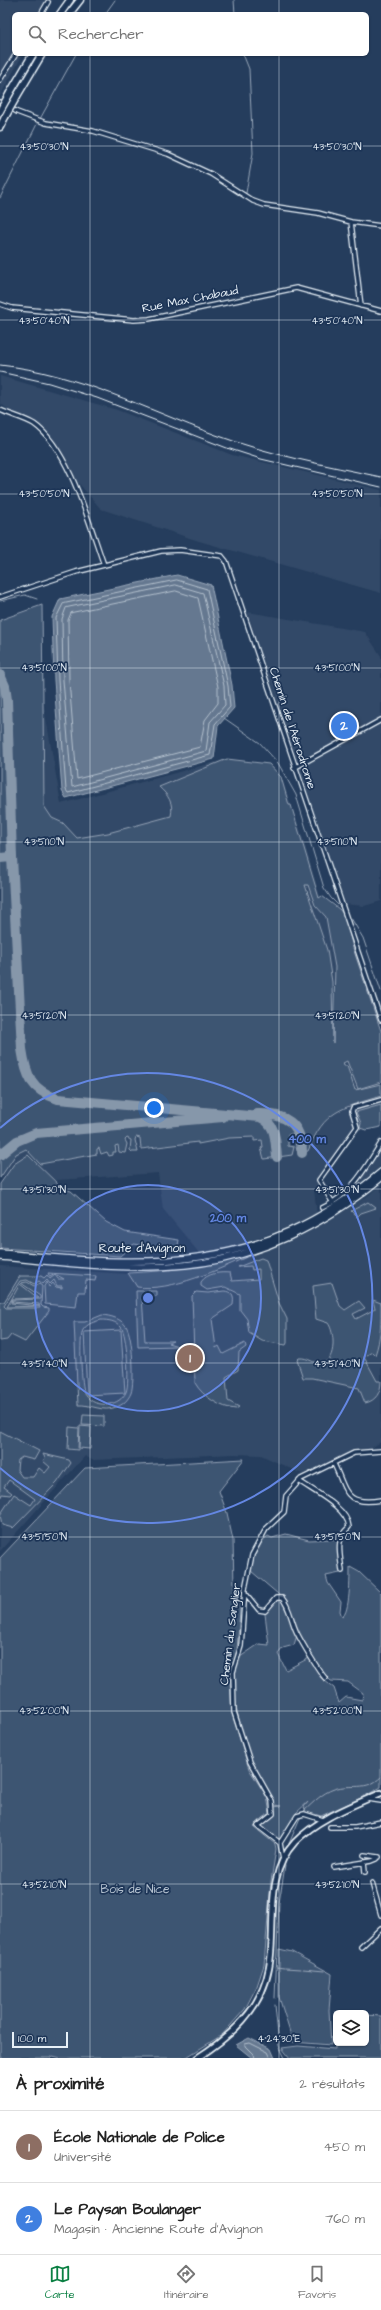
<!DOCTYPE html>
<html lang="fr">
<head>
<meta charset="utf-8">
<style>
  :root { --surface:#fff; --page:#f2f2f2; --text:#222; --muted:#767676; --line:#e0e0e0; --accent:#0b8043 }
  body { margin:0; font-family:"Architects Daughter",sans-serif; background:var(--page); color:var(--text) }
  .controls { position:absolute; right:12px; bottom:12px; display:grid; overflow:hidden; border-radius:6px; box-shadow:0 1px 3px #0004 }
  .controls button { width:36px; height:36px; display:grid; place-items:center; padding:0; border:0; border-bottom:1px solid var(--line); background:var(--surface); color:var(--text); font:20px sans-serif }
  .scale { position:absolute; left:12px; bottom:10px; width:56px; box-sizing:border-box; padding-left:4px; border:2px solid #e8f1f8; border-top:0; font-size:11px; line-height:14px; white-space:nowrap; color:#e8f1f8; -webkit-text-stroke:3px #1d3557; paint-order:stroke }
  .you { position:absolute; left:154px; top:1108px; width:14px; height:14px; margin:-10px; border:3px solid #fff; border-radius:50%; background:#1a73e8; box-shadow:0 0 0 6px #1a73e833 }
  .badge { display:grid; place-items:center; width:26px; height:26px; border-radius:50%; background:var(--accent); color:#fff; font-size:13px; font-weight:700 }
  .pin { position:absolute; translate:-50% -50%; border:2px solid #fff; box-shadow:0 1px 4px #0006 }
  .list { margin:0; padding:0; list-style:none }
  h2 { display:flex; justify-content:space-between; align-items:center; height:52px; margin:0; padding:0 16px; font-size:17px }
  h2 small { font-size:13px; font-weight:400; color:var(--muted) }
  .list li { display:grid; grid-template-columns:26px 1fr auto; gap:12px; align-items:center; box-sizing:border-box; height:72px; padding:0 16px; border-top:1px solid var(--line) }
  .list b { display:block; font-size:15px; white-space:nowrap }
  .list p { margin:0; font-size:13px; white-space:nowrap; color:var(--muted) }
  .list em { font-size:13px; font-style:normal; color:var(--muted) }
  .icon { flex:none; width:22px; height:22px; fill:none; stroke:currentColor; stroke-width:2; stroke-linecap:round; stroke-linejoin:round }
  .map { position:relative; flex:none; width:381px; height:2058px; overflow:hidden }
  .search { position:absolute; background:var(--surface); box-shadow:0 1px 3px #0004; left:12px; right:12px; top:12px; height:44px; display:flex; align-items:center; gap:10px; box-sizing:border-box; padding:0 14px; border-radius:6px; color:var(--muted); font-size:15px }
  .sheet { height:196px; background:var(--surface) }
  nav { display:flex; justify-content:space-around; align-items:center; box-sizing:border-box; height:56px; border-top:1px solid var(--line); background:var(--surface); font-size:11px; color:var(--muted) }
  nav a { display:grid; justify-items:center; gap:2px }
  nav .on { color:var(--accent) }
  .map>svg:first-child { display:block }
  .built { fill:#334a68 }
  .green { fill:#3e5472; stroke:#93a2b5; fill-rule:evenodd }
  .water { fill:#657890; stroke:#99a8ba }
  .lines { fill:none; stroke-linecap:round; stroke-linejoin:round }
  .shore { stroke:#b4c1ce; stroke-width:1 }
  .stream { stroke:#99a8ba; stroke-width:1 }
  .taxiway { stroke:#8697aa; stroke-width:10 }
  .minor-casing { stroke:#e8f1f8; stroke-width:6 }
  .tertiary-casing { stroke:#e8f1f8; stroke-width:8 }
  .primary-casing { stroke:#e8f1f8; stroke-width:8 }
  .motorway-casing { stroke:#e8f1f8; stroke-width:9 }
  .minor { stroke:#1d3557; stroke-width:3.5 }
  .tertiary { stroke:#1d3557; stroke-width:4.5 }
  .primary { stroke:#1d3557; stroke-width:5.5 }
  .motorway { stroke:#1d3557; stroke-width:6 }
  .rail { stroke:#e8f1f8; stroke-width:1 }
  .motorway-bridge-casing { stroke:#e8f1f8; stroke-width:9; stroke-linecap:butt }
  .motorway-bridge { stroke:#1d3557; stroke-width:6 }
  .ticks { fill:none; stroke:#e8f1f8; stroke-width:1; stroke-opacity:0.45 }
  .ring { fill:none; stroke:#6487e3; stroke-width:2 }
  .labels { text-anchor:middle; stroke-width:3.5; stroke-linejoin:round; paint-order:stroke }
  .street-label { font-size:12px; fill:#e8f1f8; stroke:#1d3557 }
  .park-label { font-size:12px; fill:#b5c2d0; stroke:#1d3557 }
  .ticks-label { font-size:10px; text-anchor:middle; fill:#e8f1f8; stroke:#1d3557; stroke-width:3.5; stroke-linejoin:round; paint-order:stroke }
  .centre { fill:#6487e3; stroke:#1d3557; stroke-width:2 }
  .ring-label { font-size:12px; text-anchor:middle; font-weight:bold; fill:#6487e3; stroke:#1d3557; stroke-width:3.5; stroke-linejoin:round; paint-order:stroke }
</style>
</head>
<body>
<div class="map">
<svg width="381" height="2058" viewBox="0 0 381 2058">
  <rect width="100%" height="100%" fill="#253d5d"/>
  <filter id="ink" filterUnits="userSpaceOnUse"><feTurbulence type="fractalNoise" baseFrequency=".025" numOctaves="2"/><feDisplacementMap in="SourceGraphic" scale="8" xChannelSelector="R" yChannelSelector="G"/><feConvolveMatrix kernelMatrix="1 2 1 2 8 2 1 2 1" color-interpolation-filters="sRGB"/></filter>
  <g filter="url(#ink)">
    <path class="built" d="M 0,0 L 53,0 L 44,14 L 14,14 L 14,54 L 23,54 L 0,96 Z
      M 0,376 L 117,410 L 232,455 L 381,490 L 381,593 L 199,541 L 101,509 L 75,479 L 69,466 L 44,431 L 35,423 L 11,412 L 0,403 Z
      M 247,612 L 365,632 L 381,656 L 381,901 L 364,906 L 345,904 Z
      M 0,622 L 33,644 L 61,804 L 227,759 L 269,764 L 281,777 L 301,832 L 326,917 L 335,967 L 336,993 L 381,1046 L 381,1124 L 359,1130 L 314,1190 L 317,1216 L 238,1246 L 200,1254 L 163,1209 L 158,1173 L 57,1180 L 2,1176 L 0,1179 Z
      M 381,1135 L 381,1166 L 343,1199 Z
      M 381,1184 L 381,1442 L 369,1449 L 302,1474 L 261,1455 L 234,1454 L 92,1460 L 85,1456 L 0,1551 L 0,1266 L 126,1274 L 160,1273 L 229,1262 L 292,1240 L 336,1216 L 369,1195 Z"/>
    <path class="green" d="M 42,605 L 44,806 L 52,818 L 63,823 L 77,838 L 108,833 L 171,816 C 174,803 168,795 159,787 L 227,759 L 269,764 L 281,777 L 289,805 L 291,805 L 319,898 L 322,896 L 339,909 L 345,916 L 353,948 L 381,1031 L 381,1082 L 358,1089 L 347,1061 L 343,1063 L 344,1066 L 347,1066 L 355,1090 L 381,1084 L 381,1096 C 342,1108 324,1110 308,1151 L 299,1153 L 297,1151 L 293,1133 L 288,1135 L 288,1146 L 294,1147 L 292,1155 L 264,1159 L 261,1148 L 263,1147 L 262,1140 L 254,1141 L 254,1137 L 229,1138 L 198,1144 L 198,1142 L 141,1149 L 140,1138 L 136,1137 L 135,1140 L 138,1152 L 132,1152 L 130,1150 L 131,1140 L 127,1138 L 125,1140 L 127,1144 L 125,1153 L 119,1152 L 118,1145 L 115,1146 L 116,1152 L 113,1152 L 113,1155 L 109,1156 L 107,1152 L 101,1154 L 99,1148 L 97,1149 L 97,1154 L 40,1164 L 26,1149 L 16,1154 L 0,1178 L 0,620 ZM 305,885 L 308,885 L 315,905 L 326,917 L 335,967 L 333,1043 L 332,982 L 327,950 Z
      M 381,1105 L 381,1127 L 366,1130 L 360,1128 L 361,1123 L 356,1112 Z
      M 28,1155 L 63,1189 L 71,1191 L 106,1222 L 125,1232 L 179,1240 L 177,1251 L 134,1244 L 120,1256 L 0,1248 L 0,1184 L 14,1164 Z
      M 368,1202 L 376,1208 L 361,1213 L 357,1217 L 351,1211 Z
      M 251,1255 C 220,1269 171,1292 137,1287 L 128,1273 C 170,1271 211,1266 251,1255 Z
      M 261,1258 L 266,1260 L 279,1303 L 287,1319 L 287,1343 L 286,1345 L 262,1341 L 249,1333 L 247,1319 L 240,1310 L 240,1294 L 225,1287 L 207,1290 L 201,1286 L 201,1282 C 207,1273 220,1272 230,1273 L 232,1281 L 259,1279 L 259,1269 L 252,1270 L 251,1266 L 238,1267 Z
      M 48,1273 L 96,1276 L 95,1281 L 86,1280 L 85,1292 L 78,1292 L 76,1307 L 45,1304 L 44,1286 L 47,1282 L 49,1287 L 53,1283 L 56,1287 L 62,1288 L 62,1286 L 57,1286 L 54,1280 L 50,1284 L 47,1280 L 43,1284 L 39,1281 L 34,1284 L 27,1280 L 20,1281 L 4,1306 L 6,1308 L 40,1308 L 39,1304 L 12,1302 L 13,1300 L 40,1299 L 40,1296 L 21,1283 L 27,1282 L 34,1286 L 39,1284 L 42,1286 L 41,1305 L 43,1307 L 49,1308 L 49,1311 L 25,1342 L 11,1335 L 7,1340 L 0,1341 L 0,1302 L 4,1302 L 20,1276 L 41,1276 L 44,1278 L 47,1275 L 50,1279 L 55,1275 L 58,1279 L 64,1279 L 55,1274 L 50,1277 Z
      M 332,1283 L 340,1306 L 345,1310 L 359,1301 L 365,1308 L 353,1314 L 356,1319 L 375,1309 L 373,1300 L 381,1303 C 381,1322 381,1338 375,1355 L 372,1352 L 364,1357 L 377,1381 L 381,1381 C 381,1392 376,1401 365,1403 L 359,1388 L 312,1378 L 303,1378 L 297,1360 L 299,1358 C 309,1357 314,1365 323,1363 C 336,1360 335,1332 328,1323 L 316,1319 L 313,1286 Z
      M 20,1284 L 38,1298 L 12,1299 L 11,1303 L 39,1306 L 7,1307 Z
      M 136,1291 L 157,1291 L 157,1296 L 142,1297 L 145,1341 L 173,1341 L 168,1343 L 178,1346 L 138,1347 Z
      M 224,1291 C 234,1291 234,1297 233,1305 L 212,1319 L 216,1348 L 219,1346 L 223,1354 L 245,1343 L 246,1347 L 239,1352 L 238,1370 L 226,1377 L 228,1401 L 239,1407 L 236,1409 C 221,1408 203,1397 195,1383 L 192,1296 L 196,1292 L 208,1293 Z
      M 102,1315 C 111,1316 120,1318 126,1326 C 133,1336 135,1381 131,1393 C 128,1400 123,1405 116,1407 C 103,1413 91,1404 78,1405 L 74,1322 L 85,1322 ZM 101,1320 C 108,1320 116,1321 121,1327 C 127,1334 130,1383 126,1392 C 123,1399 116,1403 109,1404 C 100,1405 90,1403 85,1394 C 81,1386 79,1338 83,1330 C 88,1323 94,1322 101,1320 Z
      M 121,1330 L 125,1393 L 87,1395 L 84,1332 Z
      M 83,1415 L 104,1416 L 104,1426 L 82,1425 Z
      M 80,1426 L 91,1427 L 90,1449 L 79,1448 Z
      M 69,1427 L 79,1428 L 78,1450 L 68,1449 Z
      M 0,1431 L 39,1451 L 34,1460 L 22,1457 L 18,1460 L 17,1470 L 22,1477 L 33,1477 L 39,1468 L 45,1473 L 50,1467 L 43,1461 L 45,1458 L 43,1454 L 69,1460 L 71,1463 L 57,1483 L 13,1528 L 2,1525 L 0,1515 L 14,1494 L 31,1505 L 35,1499 L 9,1480 L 4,1487 L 12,1493 L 10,1495 L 2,1494 L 0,1499 Z
      M 244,1459 L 219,1491 L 227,1513 L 233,1540 L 234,1588 L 241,1596 L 237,1650 L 230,1680 L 232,1713 L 249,1769 L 267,1797 L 270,1813 L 262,1818 L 254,1827 L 275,1844 L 276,1849 L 271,1881 L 264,1965 L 257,1986 L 245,2009 L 222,2035 L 185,2058 L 61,2058 L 53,2056 L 50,2058 L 0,2058 L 0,1558 L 85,1468 Z
      M 286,1534 L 309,1540 L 334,1539 L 338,1542 L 340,1573 L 326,1576 L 328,1583 L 341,1602 L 340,1611 L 342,1617 C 350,1613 350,1577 350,1567 L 359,1572 L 381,1593 L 381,1787 L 365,1796 L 321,1816 L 306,1812 L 304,1807 L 308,1802 L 296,1813 L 279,1841 L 260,1828 L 260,1825 L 275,1813 L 274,1807 L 281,1806 L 275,1805 L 248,1753 L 236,1708 L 234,1675 L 236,1664 L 240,1657 L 259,1644 L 269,1645 L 265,1614 L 275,1601 L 280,1599 L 283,1603 L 297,1635 L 294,1645 L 283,1648 L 278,1654 L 286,1670 L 311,1657 L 320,1677 L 334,1688 L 339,1703 L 346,1697 L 362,1700 L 363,1693 L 348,1682 L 331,1681 L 321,1671 L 299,1633 L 285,1600 L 251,1571 C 252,1559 257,1543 268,1536 L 272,1538 Z
      M 279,1949 L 292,1952 L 332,1974 L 329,2010 L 331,2045 L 293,2042 L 279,1997 Z
      M 335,2012 L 343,2013 L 336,2013 L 336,2043 L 366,2043 L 366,2015 L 381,2016 L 381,2058 L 290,2058 L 282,2048 L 298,2046 L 335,2049 Z"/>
    <path class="water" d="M 177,575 L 211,585 L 232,685 L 234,708 L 218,726 L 214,759 L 66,798 L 62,791 L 54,680 L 52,617 L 60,599 Z
      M 249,2038 L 271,2049 L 275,2058 L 252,2058 L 236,2045 Z"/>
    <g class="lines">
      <path class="shore" d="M 177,580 L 207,589 L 228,686 L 230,707 L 215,724 L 210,755 L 68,793 L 66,790 L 58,680 L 56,618 L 63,604 Z
        M 176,585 L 203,593 L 224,686 L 225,705 L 210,722 L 206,751 L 72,787 L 63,680 L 62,619 L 66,608 Z
        M 176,591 L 198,598 L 218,687 L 218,703 L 205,720 L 200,747 L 77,779 L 69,680 L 68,620 L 71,613 Z
        M 254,2058 L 253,2054 L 245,2046 L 245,2044 L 250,2043 L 268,2052 L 271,2058"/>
      <path class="stream" d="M 234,0 L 235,14
        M 105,14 L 115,0
        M 243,54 L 249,69 L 253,153 L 246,193
        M 40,119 L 76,54
        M 0,198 L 38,122
        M 0,601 L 25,595 L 37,599
        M 224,718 L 260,743 L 278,763 L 296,795 L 324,888 L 331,898 L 342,909
        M 351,918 L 363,938 L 381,991
        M 304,1811 C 314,1802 322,1793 334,1789 C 352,1783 366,1792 381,1777
        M 288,1846 L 300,1818
        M 276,1967 L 284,1968
        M 285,1968 L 300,1969
        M 303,1969 L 324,1971
        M 275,1998 L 279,1903 L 285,1866
        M 275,2005 L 279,2046 L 285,2058"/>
      <path class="taxiway" d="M 0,675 L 5,686 L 7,700 L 12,857 L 22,1049 C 26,1076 31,1090 58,1099 L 260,1117 C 277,1125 275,1140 277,1157
        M 0,858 L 12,857
        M 257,1114 C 285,1113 302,1123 302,1153
        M 0,1155 L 17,1141 L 36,1133 L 223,1117"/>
      <defs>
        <path id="minor" d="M 41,14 L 48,2
          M 0,80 L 16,54
          M 0,102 L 17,112 L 46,123 L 93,131 L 168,154 L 211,174 L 253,201 L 264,205 L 318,213 L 351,222 L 361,306
          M 351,222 L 381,226
          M 0,304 L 12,308 L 134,320 L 149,319 L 296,288 L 381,311
          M 0,410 C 11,415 24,418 34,424 C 69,448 90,526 104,565
          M 0,597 L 76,572 L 161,551 L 180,550 L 222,556 L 226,561 L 381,1020
          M 294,768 L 381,720
          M 333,1203 L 319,1180 L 357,1127 L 352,1111 L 353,1108 L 381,1100
          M 322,1208 C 350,1196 366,1168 381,1143
          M 334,1464 C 347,1491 344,1506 381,1500
          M 299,1481 C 313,1491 348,1508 349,1527 C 335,1539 340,1553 342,1571
          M 246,1594 L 259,1610 L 265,1611 L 276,1598 L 282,1598 C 290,1607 291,1621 297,1633 C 302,1643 318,1670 325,1678
          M 368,1799 L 381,1801
          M 330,1827 L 355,1827 L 381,1822
          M 280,1843 L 258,1826 L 273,1814 L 272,1801 L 250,1762 L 234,1712 L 233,1672 L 241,1646 L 245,1589 L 252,1555 L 266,1529 L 284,1512 L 286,1496 L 301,1479 L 354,1453 L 381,1451
          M 364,1855 L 379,1857
          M 283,1859 L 280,1843 L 297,1816 L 304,1814 L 323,1820
          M 364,1862 L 365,1872
          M 334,1867 L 372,1861 L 377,1859
          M 372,1883 L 381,1915
          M 361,1947 L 381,1928"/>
        <path id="tertiary" d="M 197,2058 C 230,2037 262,2009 269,1968 C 277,1927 263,1876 295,1842 C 317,1819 352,1806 381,1793"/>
        <path id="primary" d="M 0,1253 C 149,1267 259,1276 381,1172
          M 0,1257 C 61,1262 124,1271 185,1265 C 258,1258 325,1225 381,1178"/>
        <path id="motorway" d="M 60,14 L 70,0
          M 69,14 L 80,0
          M 10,93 L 33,54
          M 17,96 L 42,54
          M 0,127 L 5,117"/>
      </defs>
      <use href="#minor" class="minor-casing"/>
      <use href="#tertiary" class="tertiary-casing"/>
      <use href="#primary" class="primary-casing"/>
      <use href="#motorway" class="motorway-casing"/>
      <use href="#minor" class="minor"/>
      <use href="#tertiary" class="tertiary"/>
      <use href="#primary" class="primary"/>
      <use href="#motorway" class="motorway"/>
      <path class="rail" d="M 0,365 C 77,373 145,409 216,435 C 270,455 325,465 381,477
        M 0,372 L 49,383 L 97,398 L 227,448 L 261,459 L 381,487"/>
      <defs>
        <path id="motorway-bridge" d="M 0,111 L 10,93
          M 5,117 L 17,96"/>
      </defs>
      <use href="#motorway-bridge" class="motorway-bridge-casing"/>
      <use href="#motorway-bridge" class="motorway-bridge"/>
    </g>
  </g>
  <path class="ticks" d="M 90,0 L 90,14M 279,0 L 279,14M 90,54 L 90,2058M 279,54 L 279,2058M 0,146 L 381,146M 0,320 L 381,320M 0,494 L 381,494M 0,668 L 381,668M 0,842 L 381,842M 0,1015 L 381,1015M 0,1189 L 381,1189M 0,1363 L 381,1363M 0,1537 L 381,1537M 0,1711 L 381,1711M 0,1884 L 381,1884"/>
  <circle cx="148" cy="1298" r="113" fill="#6487e3" fill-opacity=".12"/>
  <g class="ring">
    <circle cx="148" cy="1298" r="113"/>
    <path d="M0 1128A225 225 0 1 1 0 1468"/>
  </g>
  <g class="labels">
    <g class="street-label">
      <text transform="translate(190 299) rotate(-11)" y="4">Rue Max Chabaud</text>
      <text transform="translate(293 728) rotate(72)" y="4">Chemin de l'Aérodrome</text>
      <text x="142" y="1252">Route d'Avignon</text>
      <text transform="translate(230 1634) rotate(-83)" y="4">Chemin du Sanglier</text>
    </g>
    <g class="park-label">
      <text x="135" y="1893">Bois de Nice</text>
    </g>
  </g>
  <g class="ticks-label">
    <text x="337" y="150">43°50'30"N</text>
    <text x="44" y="150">43°50'30"N</text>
    <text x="44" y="324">43°50'40"N</text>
    <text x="337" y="324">43°50'40"N</text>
    <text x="44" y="497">43°50'50"N</text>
    <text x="337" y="497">43°50'50"N</text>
    <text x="44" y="671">43°51'00"N</text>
    <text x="337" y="671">43°51'00"N</text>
    <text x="44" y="845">43°51'10"N</text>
    <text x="337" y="845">43°51'10"N</text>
    <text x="44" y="1019">43°51'20"N</text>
    <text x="337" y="1019">43°51'20"N</text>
    <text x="337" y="1193">43°51'30"N</text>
    <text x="44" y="1193">43°51'30"N</text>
    <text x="337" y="1367">43°51'40"N</text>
    <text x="44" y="1367">43°51'40"N</text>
    <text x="337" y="1540">43°51'50"N</text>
    <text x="44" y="1540">43°51'50"N</text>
    <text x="44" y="1714">43°52'00"N</text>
    <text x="337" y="1714">43°52'00"N</text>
    <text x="337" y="1888">43°52'10"N</text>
    <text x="44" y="1888">43°52'10"N</text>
    <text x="279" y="2042">4°24'30"E</text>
  </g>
  <circle cx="148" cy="1298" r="6" class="centre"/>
  <g class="ring-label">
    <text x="307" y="1143">400 m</text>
    <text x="228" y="1222">200 m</text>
  </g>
</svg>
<div class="controls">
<button><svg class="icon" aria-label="layers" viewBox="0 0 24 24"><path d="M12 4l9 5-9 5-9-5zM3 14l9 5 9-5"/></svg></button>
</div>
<div class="scale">100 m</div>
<div class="you"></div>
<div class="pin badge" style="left:190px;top:1358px;background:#8d6e63">1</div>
<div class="pin badge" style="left:344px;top:726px;background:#3f7fe0">2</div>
<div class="search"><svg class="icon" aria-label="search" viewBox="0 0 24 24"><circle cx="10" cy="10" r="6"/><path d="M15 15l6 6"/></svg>Rechercher</div>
</div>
<section class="sheet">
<h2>À proximité<small>2 résultats</small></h2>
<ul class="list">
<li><span class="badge" style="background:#8d6e63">1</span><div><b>École Nationale de Police</b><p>Université</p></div><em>450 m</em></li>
<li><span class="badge" style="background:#3f7fe0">2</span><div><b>Le Paysan Boulanger</b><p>Magasin · Ancienne Route d'Avignon</p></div><em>760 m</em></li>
</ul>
</section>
<nav>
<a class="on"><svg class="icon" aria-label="map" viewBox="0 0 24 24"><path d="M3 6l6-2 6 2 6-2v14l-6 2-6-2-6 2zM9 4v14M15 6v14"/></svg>Carte</a>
<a><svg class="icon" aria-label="directions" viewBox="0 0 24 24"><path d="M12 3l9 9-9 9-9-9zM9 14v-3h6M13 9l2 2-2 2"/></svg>Itinéraire</a>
<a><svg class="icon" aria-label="saved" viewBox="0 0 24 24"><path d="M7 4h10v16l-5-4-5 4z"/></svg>Favoris</a>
</nav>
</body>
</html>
